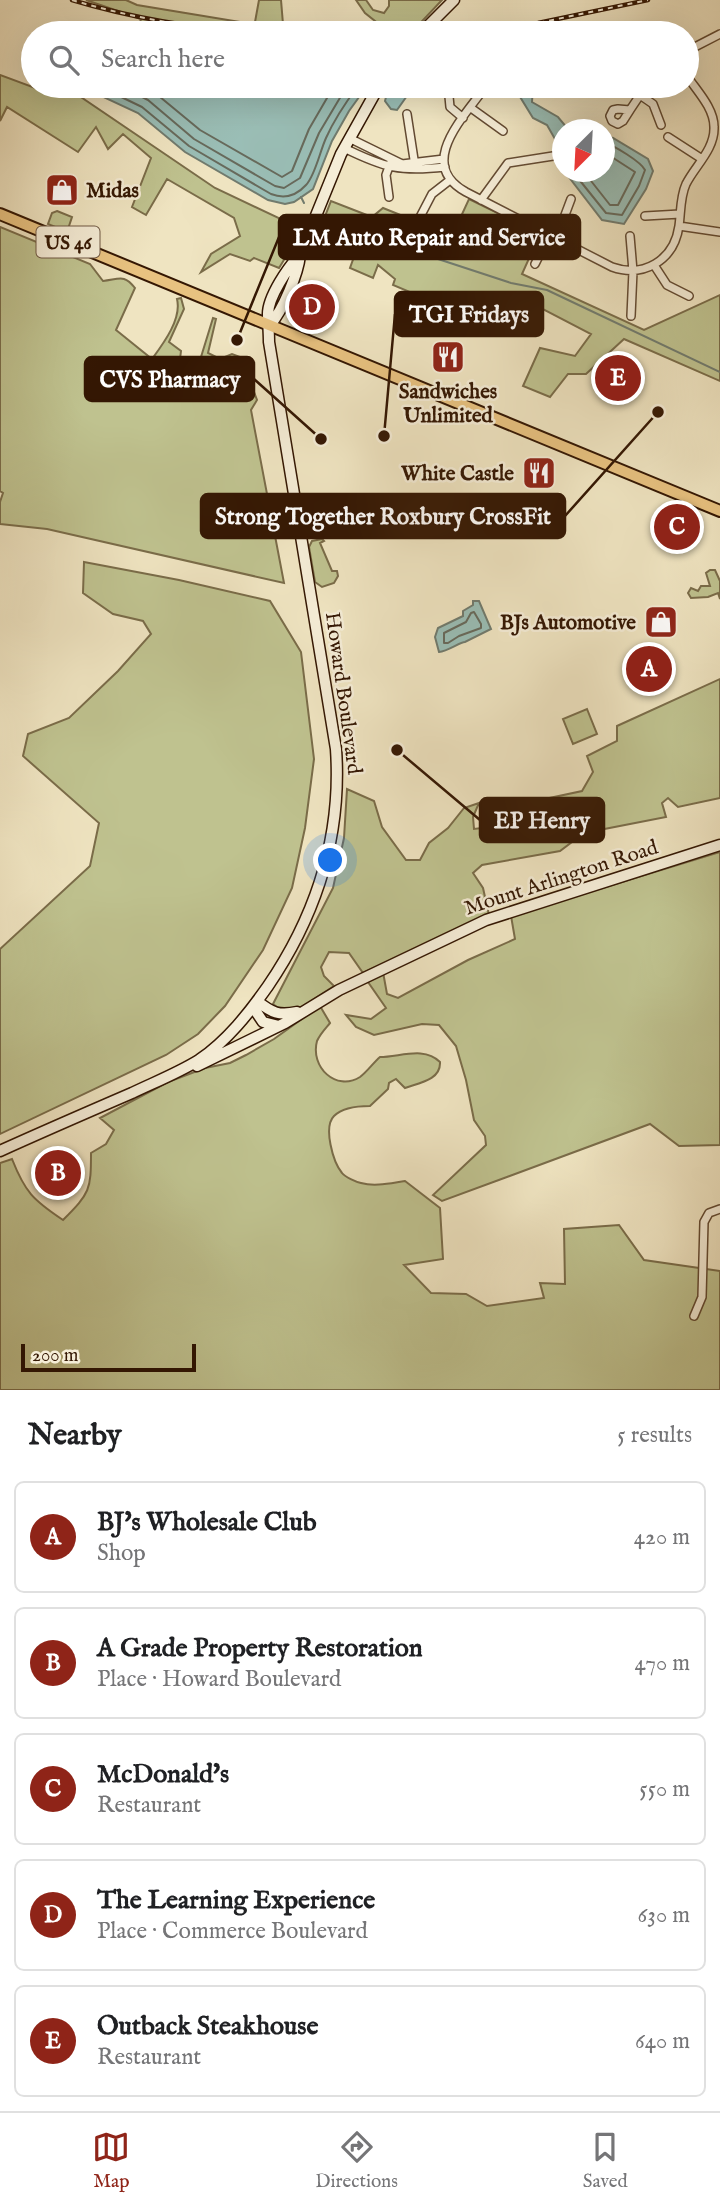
<!DOCTYPE html>
<html lang="en">
<head>
<meta charset="utf-8">
<style>
  :root { --surface:#fff; --page:#f6f6f6; --text:#202124; --muted:#757577; --line:#e0e0e0; --accent:#8f2418 }
  body { margin:0; font-family:"IM FELL English",serif; background:var(--page); color:var(--text) }
  .compass { position:absolute; left:552px; top:119px; width:63px; height:63px; border-radius:50%; background:var(--surface); box-shadow:0 7px 28px #0002; rotate:204deg }
  .scale { position:absolute; left:21px; bottom:18px; width:175px; box-sizing:border-box; padding-left:7px; border:4px solid #341703; border-top:0; font-size:19px; line-height:24px; white-space:nowrap; color:#341703; -webkit-text-stroke:5px #f5edd7; paint-order:stroke }
  .you { position:absolute; left:331px; top:861px; width:24px; height:24px; margin:-18px; border:5px solid #fff; border-radius:50%; background:#1a73e8; box-shadow:0 0 0 10px #1a73e833 }
  .badge { display:grid; place-items:center; width:46px; height:46px; border-radius:50%; background:var(--accent); color:#fff; font-size:23px; font-weight:700 }
  .pin { position:absolute; translate:-50% -50%; border:4px solid #fff; box-shadow:0 2px 7px #0006 }
  .list { margin:0; padding:0; list-style:none }
  h2 { display:flex; justify-content:space-between; align-items:center; height:91px; margin:0; padding:0 28px; font-size:30px }
  h2 small { font-size:23px; font-weight:400; color:var(--muted) }
  .list li { display:grid; grid-template-columns:46px 1fr auto; gap:21px; align-items:center; box-sizing:border-box; height:112px; margin:0 14px 14px; padding:0 14px; border:2px solid var(--line); border-radius:10px }
  .list b { display:block; font-size:26px; white-space:nowrap }
  .list p { margin:0; font-size:23px; white-space:nowrap; color:var(--muted) }
  .list em { font-size:23px; font-style:normal; color:var(--muted) }
  .icon { flex:none; width:38px; height:38px; fill:none; stroke:currentColor; stroke-width:2; stroke-linecap:round; stroke-linejoin:round }
  .map { position:relative; flex:none; width:720px; height:1390px; overflow:hidden }
  .search { position:absolute; background:var(--surface); box-shadow:0 7px 28px #0002; left:21px; right:21px; top:21px; height:77px; display:flex; align-items:center; gap:18px; box-sizing:border-box; padding:0 24px; border-radius:38px; color:var(--muted); font-size:26px }
  .sheet { height:721px; background:var(--surface) }
  nav { display:flex; justify-content:space-around; align-items:center; box-sizing:border-box; height:98px; border-top:2px solid var(--line); background:var(--surface); font-size:19px; color:var(--muted) }
  nav a { display:grid; justify-items:center; gap:4px }
  nav .on { color:var(--accent) }
  .map>svg:first-child { display:block }
  .green { fill:#bfc28f; stroke:#7a6c49; stroke-width:2 }
  .water { fill:#9abeb6; stroke:#717b6e; stroke-width:2 }
  .lines { fill:none; stroke-linecap:round; stroke-linejoin:round }
  .shore { stroke:#676a5c; stroke-width:2 }
  .stream { stroke:#717b6e; stroke-width:2 }
  .street-casing { stroke:#634a32; stroke-width:10 }
  .secondary-casing { stroke:#341703; stroke-width:13 }
  .primary-casing { stroke:#341703; stroke-width:14 }
  .street { stroke:#f5edd7; stroke-width:7 }
  .secondary { stroke:#f5edd7; stroke-width:10 }
  .primary { stroke:#e8c280; stroke-width:10 }
  .rail-casing { stroke:#341703; stroke-width:4.5 }
  .rail { stroke:#f5edd7; stroke-width:2; stroke-dasharray:5; stroke-linecap:butt }
  .labels { text-anchor:middle; stroke-width:5; stroke-linejoin:round; paint-order:stroke }
  .shield { fill:#f5edd7; stroke:#6e5743; stroke-width:2 }
  .shield-label { font-size:19px; font-weight:bold; fill:#341703 }
  .poi-label { font-size:21px; font-weight:bold; fill:#341703; stroke:#f5edd7; text-anchor:end }
  .street-label { font-size:21px; fill:#341703; stroke:#f5edd7 }
  .leader { fill:none; stroke:#341703; stroke-width:2.5 }
  .callout-dot { fill:#341703; stroke:#f5edd7; stroke-width:2.5 }
  .callout { fill:#341703; stroke:#341703; stroke-width:2.5 }
  .callout-label { font-size:23px; text-anchor:middle; font-weight:bold; fill:#fff }
</style>
</head>
<body>
<div class="map">
<svg width="720" height="1390" viewBox="0 0 720 1390">
  <rect width="100%" height="100%" fill="#efe4c1"/>
  <filter id="stains"><feTurbulence type="fractalNoise" baseFrequency=".00286" numOctaves="4"/><feColorMatrix values="0 0 0 0 .2 0 0 0 0 .09 0 0 0 0 .02 0 0 0 .5 -.17"/></filter>
  <radialGradient id="worn" r=".72"><stop offset=".6" stop-color="#630" stop-opacity="0"/><stop offset="1" stop-color="#630" stop-opacity=".3"/></radialGradient>
  <path class="green" d="M 86,0 L 126,0 L 137,5 L 246,23 L 255,22 L 259,0 L 281,0 L 283,24 L 380,25 L 365,13 L 356,0 L 366,0 L 373,10 L 384,13 L 389,6 L 389,0 L 442,0 L 411,33 L 178,33 L 138,29 L 141,19 Z
    M 0,75 L 35,88 L 39,86 L 70,86 L 75,93 L 215,188 L 289,223 L 301,217 L 298,237 L 279,268 L 254,258 L 250,261 L 230,254 L 201,272 L 211,254 L 240,236 L 234,218 L 167,179 L 146,215 L 132,207 L 151,158 L 123,134 L 108,149 L 96,127 L 78,152 L 7,107 L 0,121 Z
    M 469,199 L 540,234 L 522,274 L 644,330 L 720,295 L 720,381 L 624,339 L 586,374 L 568,374 L 550,397 L 523,386 L 540,348 L 575,356 L 591,334 L 516,295 L 496,331 L 455,311 L 448,323 L 431,317 L 436,303 L 393,285 L 395,279 L 378,265 L 373,278 L 350,268 L 360,240 L 322,224 L 331,201 L 372,217 L 383,208 L 440,231 L 458,223 Z
    M 57,211 L 72,217 L 67,232 L 48,224 L 52,213 Z
    M 0,227 L 90,264 L 103,281 C 120,279 124,274 135,288 L 116,330 L 152,359 C 163,344 182,319 177,299 L 181,298 L 184,309 L 169,342 L 181,351 L 179,367 L 195,371 L 193,381 L 211,390 L 222,368 L 205,362 L 201,357 L 213,318 L 216,319 L 208,353 L 220,359 L 232,354 L 240,357 L 246,380 L 251,384 L 257,400 L 251,410 L 284,583 L 47,529 L 0,524 L 0,502 L 3,493 L 0,491 Z
    M 322,539 L 324,541 L 320,543 L 332,571 L 337,571 L 338,576 L 334,583 L 322,587 L 315,582 L 309,547 L 312,541 Z
    M 84,562 L 179,580 L 270,601 L 301,652 L 314,759 L 305,828 L 292,888 L 263,950 L 225,1006 L 198,1034 L 166,1055 L 0,1134 L 0,949 L 90,866 L 99,823 L 23,756 L 28,734 L 69,718 L 118,671 L 151,634 L 143,621 L 113,614 L 83,593 Z
    M 710,570 L 715,570 L 720,581 L 720,599 L 718,593 L 708,597 L 691,598 L 688,593 L 691,588 L 698,591 L 701,586 L 710,586 L 706,573 Z
    M 720,679 L 720,798 L 678,807 L 668,798 L 662,803 L 666,817 L 584,833 L 560,851 L 482,865 L 473,873 L 483,888 L 489,915 L 363,973 L 349,953 L 329,952 L 321,967 L 324,976 L 334,986 L 311,1001 L 305,1008 L 282,1011 L 273,1004 L 333,888 L 344,838 L 347,789 L 374,801 L 382,827 L 406,860 L 420,860 L 429,843 L 448,828 L 464,808 L 479,803 L 473,817 L 474,829 L 490,827 L 501,817 L 540,800 L 582,791 L 593,772 L 587,756 L 617,741 L 617,726 Z
    M 587,709 L 597,734 L 573,744 L 563,719 Z
    M 720,852 L 720,1145 L 679,1146 L 650,1124 L 442,1201 L 433,1195 L 486,1145 L 485,1136 L 474,1120 L 466,1080 L 456,1046 L 439,1025 L 422,1024 L 374,1035 L 356,1027 L 346,1015 L 371,1019 L 386,1008 L 368,982 L 383,972 L 387,994 L 398,998 L 468,960 L 515,939 L 511,916 Z
    M 320,1006 L 330,1023 C 325,1029 320,1034 317,1041 C 310,1067 336,1092 360,1077 C 367,1072 373,1063 380,1057 C 400,1057 424,1046 440,1062 C 441,1080 419,1083 405,1088 L 396,1079 L 389,1083 L 388,1089 L 370,1106 C 358,1106 343,1107 334,1116 C 323,1127 333,1162 342,1173 C 345,1177 356,1182 361,1183 C 375,1187 391,1183 405,1181 L 440,1208 L 443,1259 L 404,1265 L 431,1293 L 466,1294 L 487,1306 L 544,1298 L 540,1283 L 565,1284 L 564,1229 L 619,1225 L 644,1260 L 720,1271 L 720,1390 L 0,1390 L 0,1163 L 12,1159 C 25,1192 33,1200 63,1220 C 90,1193 91,1190 91,1153 L 106,1144 L 114,1130 L 100,1118 L 168,1082 L 205,1068 L 230,1063 L 246,1055 L 274,1039 Z"/>
  <path class="water" d="M 107,86 L 367,86 L 349,111 L 332,141 L 313,189 L 294,202 L 285,204 L 268,200 L 185,152 L 138,113 L 99,95 Z
    M 397,86 L 414,86 L 397,110 L 391,109 L 385,101 L 387,93 Z
    M 509,86 L 533,86 L 532,102 L 558,117 L 568,129 L 562,130 L 562,162 L 559,146 L 547,125 L 533,118 L 517,92 Z
    M 605,136 L 613,138 L 648,159 L 653,171 L 646,189 L 624,224 L 602,220 L 565,172 L 604,172 Z
    M 473,601 L 479,601 L 491,629 L 465,642 C 460,642 448,651 439,652 L 435,637 L 438,628 L 463,616 L 463,611 L 473,605 Z"/>
  <g class="lines">
    <path class="shore" d="M 112,86 L 113,93 L 142,107 L 189,146 L 271,194 C 284,199 296,196 306,185 C 315,176 320,151 326,138 C 334,120 346,102 358,86
      M 121,86 L 148,100 L 194,139 L 275,186 L 284,188 L 300,178 L 319,133 L 347,86
      M 143,86 L 154,92 L 200,130 L 282,177 L 292,171 L 309,129 L 334,86
      M 573,172 L 606,213 L 622,215 L 639,186 L 645,170 C 641,162 614,145 604,143
      M 584,172 L 610,205 L 618,205 L 635,172 L 604,152
      M 474,612 L 481,624 L 481,628 L 459,636 L 448,643 L 444,643 L 444,633 L 466,622 L 471,613 Z"/>
    <path class="stream" d="M 301,197 L 304,203
      M 337,218 L 438,259 L 511,283 L 547,290 L 720,372"/>
    <defs>
      <path id="street" d="M 590,33 L 634,27 L 654,33
        M 687,51 L 720,34
        M 448,86 L 450,107 L 463,118
        M 486,86 C 465,116 415,164 466,192 L 612,267 C 643,278 674,261 679,226 C 681,212 680,197 686,184 C 695,166 715,149 714,127 C 714,108 697,91 687,76
        M 640,95 L 653,104 L 661,125
        M 471,108 L 503,131
        M 618,109 L 630,110 L 623,121 L 618,124 L 612,121 L 610,116 L 613,110 Z
        M 630,110 L 646,86
        M 407,114 L 415,166
        M 668,137 L 702,159
        M 349,138 L 402,164 L 444,159
        M 344,148 C 385,168 400,172 445,167
        M 389,197 L 386,175 L 390,164
        M 481,200 L 508,163 L 553,156
        M 645,216 L 680,214
        M 420,217 L 432,194 L 450,180
        M 679,226 L 720,232
        M 630,236 L 633,271 L 631,316
        M 556,239 L 571,199
        M 535,264 L 549,236
        M 654,265 L 667,285 L 689,296
        M 694,1316 L 702,1297 L 704,1222 L 709,1213 L 720,1209"/>
      <path id="secondary" d="M 421,33 L 454,0
        M 270,325 C 283,310 298,274 300,255 L 341,154 L 379,86
        M 257,1001 C 272,1013 279,1016 297,1012
        M 253,1007 L 263,1022 L 279,1026
        M 197,1066 L 285,1023 L 339,990 L 486,920 L 720,845
        M 0,1151 C 44,1131 88,1112 132,1093 C 155,1082 178,1073 199,1060 C 227,1041 249,1013 268,986 C 317,914 342,836 336,749 L 269,342 C 269,333 268,323 268,314 C 268,297 288,267 300,255"/>
      <path id="primary" d="M 0,214 L 720,511"/>
    </defs>
    <use href="#street" class="street-casing"/>
    <use href="#secondary" class="secondary-casing"/>
    <use href="#primary" class="primary-casing"/>
    <use href="#street" class="street"/>
    <use href="#secondary" class="secondary"/>
    <use href="#primary" class="primary"/>
    <defs>
      <path id="rail" d="M 72,0 C 132,18 193,28 255,33
        M 460,33 L 538,23 L 648,0"/>
    </defs>
    <use href="#rail" class="rail-casing"/>
    <use href="#rail" class="rail"/>
  </g>
  <defs>
    <symbol id="shop-square" viewBox="-11 -11 22 22"><rect x="-9" y="-9" width="18" height="18" rx="4" fill="#8f2418" stroke="#f5edd7"/><path d="M-5-2.5h2.3a2.7 3.5 0 0 1 5.4 0H5L5.5 6h-11ZM-1.5-2.5h3a1.5 2.3 0 0 0-3 0Z" fill="#fff"/></symbol>
    <symbol id="restaurant-square" viewBox="-11 -11 22 22"><rect x="-9" y="-9" width="18" height="18" rx="4" fill="#8f2418" stroke="#f5edd7"/><path d="M-5-6h1v4h1v-4h1v4h1v-4h1v5L-1.5 .5V6h-2V.5L-5-1ZM5-6V6H3V1.5H1.5Q1.5-4 5-6Z" fill="#fff"/></symbol>
  </defs>
  <g fill-rule="evenodd">
    <use href="#shop-square" x="43" y="171" width="38" height="38"/>
    <use href="#restaurant-square" x="429" y="338" width="38" height="38"/>
    <use href="#restaurant-square" x="520" y="454" width="38" height="38"/>
    <use href="#shop-square" x="642" y="603" width="38" height="38"/>
  </g>
  <g class="labels">
    <rect class="shield" x="36.5" y="226.5" width="63" height="31" rx="5"/>
    <g class="shield-label">
      <text x="68" y="249">US 46</text>
    </g>
    <g class="poi-label">
      <text x="86" y="197" text-anchor="start">Midas</text>
      <text x="448" y="398" text-anchor="middle">Sandwiches<tspan x="448" dy="24">Unlimited</tspan></text>
      <text x="514" y="480">White Castle</text>
      <text x="636" y="629">BJs Automotive</text>
    </g>
    <g class="street-label">
      <text transform="translate(344 693) rotate(82)" y="7">Howard Boulevard</text>
      <text transform="translate(561 877) rotate(-18)" y="7">Mount Arlington Road</text>
    </g>
  </g>
  <path class="leader" d="M237 340L279 237M384 436L395 314M321 439L254 379M658 412L565 516M397 750L480 820"/>
  <g class="callout-dot">
    <circle cx="237" cy="340" r="7"/>
    <circle cx="384" cy="436" r="7"/>
    <circle cx="321" cy="439" r="7"/>
    <circle cx="658" cy="412" r="7"/>
    <circle cx="397" cy="750" r="7"/>
  </g>
  <g class="callout">
    <rect x="279" y="215" width="301" height="44" rx="7"/>
    <rect x="395" y="292" width="148" height="44" rx="7"/>
    <rect x="85" y="357" width="169" height="44" rx="7"/>
    <rect x="201" y="494" width="364" height="44" rx="7"/>
    <rect x="480" y="798" width="124" height="44" rx="7"/>
  </g>
  <g class="callout-label">
    <text x="429" y="245">LM Auto Repair and Service</text>
    <text x="469" y="322">TGI Fridays</text>
    <text x="170" y="387">CVS Pharmacy</text>
    <text x="383" y="524">Strong Together Roxbury CrossFit</text>
    <text x="542" y="828">EP Henry</text>
  </g>
  <rect width="100%" height="100%" filter="url(#stains)"/>
  <rect width="100%" height="100%" fill="url(#worn)"/>
</svg>
<svg class="compass" viewBox="-18 -18 36 36"><path d="M0-13l5 13h-10z" fill="#e53935"/><path d="M0 13l5-13h-10z" fill="#757577"/></svg>
<div class="scale">200 m</div>
<div class="you"></div>
<div class="pin badge" style="left:649px;top:669px">A</div>
<div class="pin badge" style="left:58px;top:1173px">B</div>
<div class="pin badge" style="left:677px;top:527px">C</div>
<div class="pin badge" style="left:312px;top:307px">D</div>
<div class="pin badge" style="left:618px;top:378px">E</div>
<div class="search"><svg class="icon" aria-label="search" viewBox="0 0 24 24"><circle cx="10" cy="10" r="6"/><path d="M15 15l6 6"/></svg>Search here</div>
</div>
<section class="sheet">
<h2>Nearby<small>5 results</small></h2>
<ul class="list">
<li><span class="badge">A</span><div><b>BJ's Wholesale Club</b><p>Shop</p></div><em>420 m</em></li>
<li><span class="badge">B</span><div><b>A Grade Property Restoration</b><p>Place · Howard Boulevard</p></div><em>470 m</em></li>
<li><span class="badge">C</span><div><b>McDonald's</b><p>Restaurant</p></div><em>550 m</em></li>
<li><span class="badge">D</span><div><b>The Learning Experience</b><p>Place · Commerce Boulevard</p></div><em>630 m</em></li>
<li><span class="badge">E</span><div><b>Outback Steakhouse</b><p>Restaurant</p></div><em>640 m</em></li>
</ul>
</section>
<nav>
<a class="on"><svg class="icon" aria-label="map" viewBox="0 0 24 24"><path d="M3 6l6-2 6 2 6-2v14l-6 2-6-2-6 2zM9 4v14M15 6v14"/></svg>Map</a>
<a><svg class="icon" aria-label="directions" viewBox="0 0 24 24"><path d="M12 3l9 9-9 9-9-9zM9 14v-3h6M13 9l2 2-2 2"/></svg>Directions</a>
<a><svg class="icon" aria-label="saved" viewBox="0 0 24 24"><path d="M7 4h10v16l-5-4-5 4z"/></svg>Saved</a>
</nav>
</body>
</html>
